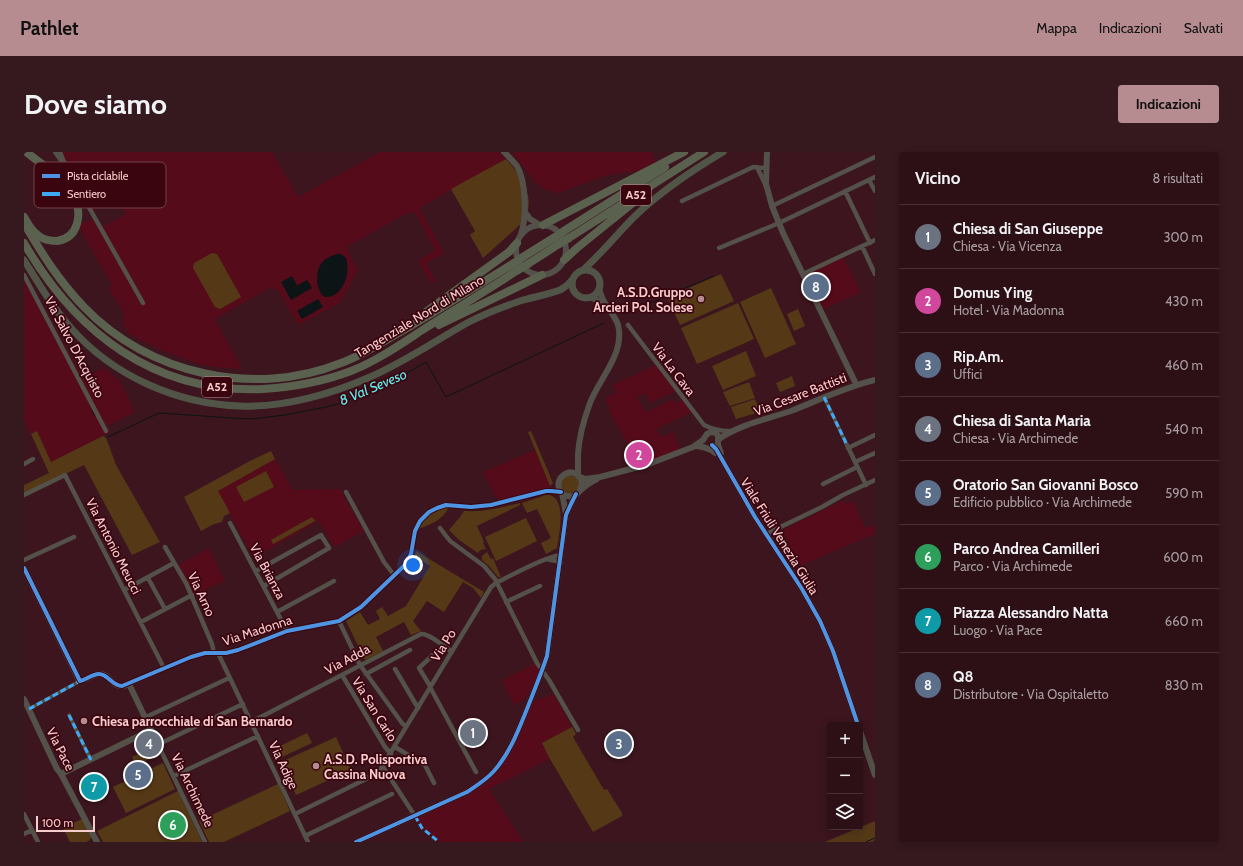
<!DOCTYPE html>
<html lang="it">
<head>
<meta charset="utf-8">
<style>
  :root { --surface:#2d1016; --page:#35191f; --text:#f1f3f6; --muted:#a79da1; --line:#483035; --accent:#b68c90 }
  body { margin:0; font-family:Cabin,sans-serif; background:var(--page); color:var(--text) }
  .controls { position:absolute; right:12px; bottom:12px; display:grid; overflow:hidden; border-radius:4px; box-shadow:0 2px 10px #0003 }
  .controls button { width:36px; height:36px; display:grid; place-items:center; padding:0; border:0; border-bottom:1px solid var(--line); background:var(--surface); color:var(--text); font:20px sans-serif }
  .scale { position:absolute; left:12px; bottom:10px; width:59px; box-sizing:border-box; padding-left:4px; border:2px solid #f8cccd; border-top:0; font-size:11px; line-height:14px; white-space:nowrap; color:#f8cccd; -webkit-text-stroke:3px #3a050f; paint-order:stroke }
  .you { position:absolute; left:389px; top:413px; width:14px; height:14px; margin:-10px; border:3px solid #fff; border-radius:50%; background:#1a73e8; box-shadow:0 0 0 6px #1a73e833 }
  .badge { display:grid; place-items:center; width:26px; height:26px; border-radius:50%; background:var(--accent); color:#fff; font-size:13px; font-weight:700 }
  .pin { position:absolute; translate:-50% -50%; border:2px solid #fff; box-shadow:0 1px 4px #0006 }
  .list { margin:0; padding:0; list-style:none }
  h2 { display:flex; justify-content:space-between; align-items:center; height:52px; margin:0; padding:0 16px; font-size:17px }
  h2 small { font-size:13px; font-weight:400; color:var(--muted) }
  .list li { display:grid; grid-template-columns:26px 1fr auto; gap:12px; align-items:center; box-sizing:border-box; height:64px; padding:0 16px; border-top:1px solid var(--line) }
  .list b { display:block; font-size:15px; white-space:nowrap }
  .list p { margin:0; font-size:13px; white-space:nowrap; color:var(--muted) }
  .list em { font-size:13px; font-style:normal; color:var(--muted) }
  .icon { flex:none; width:22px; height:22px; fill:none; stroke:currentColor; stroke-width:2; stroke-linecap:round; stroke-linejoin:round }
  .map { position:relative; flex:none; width:851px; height:690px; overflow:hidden; border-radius:4px }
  header { display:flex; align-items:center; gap:24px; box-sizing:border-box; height:56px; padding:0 20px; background:var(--accent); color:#111 }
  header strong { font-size:19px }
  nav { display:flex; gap:22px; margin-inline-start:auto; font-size:14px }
  .intro { display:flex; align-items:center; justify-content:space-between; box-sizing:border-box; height:96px; padding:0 24px }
  h1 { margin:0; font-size:28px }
  .button { padding:10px 18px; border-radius:4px; background:var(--accent); color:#111; font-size:14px; font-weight:700 }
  main { display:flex; gap:24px; padding:0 24px }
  aside { flex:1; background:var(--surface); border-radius:4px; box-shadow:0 2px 10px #0003 }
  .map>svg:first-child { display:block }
  .built { fill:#560b1b }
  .green { fill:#553917 }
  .water { fill:#0c1415 }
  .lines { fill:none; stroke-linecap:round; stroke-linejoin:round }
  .stream { stroke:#0c1415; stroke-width:1 }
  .pedestrian { stroke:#535149; stroke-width:3.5 }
  .minor { stroke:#535149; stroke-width:4.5 }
  .tertiary { stroke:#535149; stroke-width:6 }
  .secondary { stroke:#515548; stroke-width:7 }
  .motorway { stroke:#5a614f; stroke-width:8 }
  .motorway-bridge { stroke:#5a614f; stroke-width:8 }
  .quiet { stroke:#3fa9f5; stroke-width:3; stroke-dasharray:6 3; stroke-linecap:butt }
  .cycleway-casing { stroke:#3a050f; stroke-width:6 }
  .cycleway { stroke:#4d94e3; stroke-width:4 }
  .poi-dot { fill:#b68c90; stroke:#3a050f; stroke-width:1.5 }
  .labels { text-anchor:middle; stroke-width:3.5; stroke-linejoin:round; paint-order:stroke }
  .shield { fill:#3a050f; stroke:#bf9094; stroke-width:1 }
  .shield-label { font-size:12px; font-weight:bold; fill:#f8cccd }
  .poi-label { font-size:13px; font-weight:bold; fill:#f8cccd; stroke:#3a050f; text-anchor:start }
  .street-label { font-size:13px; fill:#f8cccd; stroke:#3a050f }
  .water-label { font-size:14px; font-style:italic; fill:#61f0f1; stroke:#3a050f }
  .key { fill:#3a050f; stroke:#734148; stroke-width:1 }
  .key-label { font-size:11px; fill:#f8cccd }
</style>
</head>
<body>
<header>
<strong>Pathlet</strong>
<nav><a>Mappa</a><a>Indicazioni</a><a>Salvati</a></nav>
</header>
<div class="intro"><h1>Dove siamo</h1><a class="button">Indicazioni</a></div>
<main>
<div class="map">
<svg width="851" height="690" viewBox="0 0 851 690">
  <rect width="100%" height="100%" fill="#3c151e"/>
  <path class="built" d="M 37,0 L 248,0 L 274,45 L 356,0 L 475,0 L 482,7 L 395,56 L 420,101 L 402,111 L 412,129 L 407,132 L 394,109 L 411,98 L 391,61 L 383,61 L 324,94 L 324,99 L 334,118 L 317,150 L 274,173 L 254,138 L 246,136 L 191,167 L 218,217 L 190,215 L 169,210 L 137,198 L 105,182 L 99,172 L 99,164 L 101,163 L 84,136 L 88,133 L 54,74 L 69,66 L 75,77 L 102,62 L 93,46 L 68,59 L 46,20 Z
    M 491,0 L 627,0 L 632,9 L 615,19 L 583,23 L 534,41 L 518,36 L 512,31 L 490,4 Z
    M 819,105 L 837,140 L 798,158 L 780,122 Z
    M 0,120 L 59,226 L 80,216 L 96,229 L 111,260 L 83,274 L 86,280 L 83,282 L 27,310 L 13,279 L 7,282 L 0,268 Z
    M 632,213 L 652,239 L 626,251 L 621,241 L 613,245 L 622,260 L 649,247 L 651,251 L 654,251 L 658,247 L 668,260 L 632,277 L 637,285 L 649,280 L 657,299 L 615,313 L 584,257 L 586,256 L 581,246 L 592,241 L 588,233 Z
    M 511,298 L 527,335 L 520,339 L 475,351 L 459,320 Z
    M 251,307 L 269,338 L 316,337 L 340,379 L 310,395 L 295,369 L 229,406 L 194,339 Z
    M 820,348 L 821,352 L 829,349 L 841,376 L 851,372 L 851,382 L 775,414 L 760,381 L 762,376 Z
    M 185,396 L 201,429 L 169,443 L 153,414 Z
    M 512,511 L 516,517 L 503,545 L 490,553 L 478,528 Z
    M 530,542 L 548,575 L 518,591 L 526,607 L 465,637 L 499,690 L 415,690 L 402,680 L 398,676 L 391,664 L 443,640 L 481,606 L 507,550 Z"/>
  <path class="green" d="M 482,7 C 499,26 514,47 498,71 L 459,106 L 446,83 L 451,79 L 427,37 Z
    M 188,101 L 193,102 L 217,145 L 196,157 L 191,155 L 169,116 L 170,111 Z
    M 697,122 L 710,149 L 656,173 L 643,145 Z
    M 747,136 L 772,192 L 741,206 L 716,150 Z
    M 714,151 L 730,187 L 673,212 L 657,176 Z
    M 774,157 L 781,174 L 770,179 L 763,162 Z
    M 722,199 L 732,224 L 699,238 L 688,214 Z
    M 768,224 L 771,234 L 756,240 L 752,231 Z
    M 725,230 L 731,246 L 706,254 L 699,240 Z
    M 731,247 L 736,260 L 712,267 L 707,255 Z
    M 13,279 L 27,310 L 81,283 L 92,313 L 136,390 L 108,403 L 60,313 L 0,342 L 0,333 L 25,321 L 7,282 Z
    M 507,279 L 529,331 L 526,334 L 504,280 Z
    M 247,299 L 251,307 L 194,339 L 206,361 L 200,364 L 198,370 L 190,372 L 177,379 L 160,345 L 226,309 Z
    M 242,319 L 250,335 L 220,350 L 212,335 Z
    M537 332a9 9 0 1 1 18 0a9 9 0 1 1-18 0Z
    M 522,343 L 526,343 C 543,349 535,382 533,396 L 522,402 L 517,391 L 527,386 L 513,357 L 503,361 L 498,351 Z
    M 496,351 L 496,353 L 453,374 L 460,390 L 459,391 L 462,397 L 456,398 L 454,401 L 435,388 L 425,378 L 436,365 L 440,359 C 459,360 477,356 496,351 Z
    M 425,355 C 419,368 406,373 394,377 C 399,364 411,357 425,355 Z
    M 288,365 L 291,369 L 249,392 L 247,388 Z
    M 502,366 L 513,389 L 472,409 L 461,385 Z
    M 392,399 L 460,440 L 457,446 L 449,436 L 439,430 L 420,460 L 403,449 L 389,469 L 397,479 L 387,483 L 380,470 L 352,485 L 359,499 L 341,508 L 322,469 L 336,460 L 344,473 L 356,467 L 352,459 L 358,455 L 364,464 L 382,454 L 406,414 L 391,404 Z
    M 463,400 L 467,407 L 469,406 L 477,425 L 474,425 L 466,415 L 458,408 L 458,404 Z
    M 548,575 L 552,582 L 549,585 L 580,638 L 583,637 L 598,661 L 598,664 L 569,680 L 526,607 L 518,591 Z
    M 283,581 L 288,591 L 256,606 L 252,596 Z
    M 312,585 L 327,618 L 272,643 L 257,610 Z
    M 124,597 L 128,606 L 112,613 L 108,605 Z
    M 139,611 L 151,637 L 102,661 L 89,635 Z
    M 254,632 L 266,659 L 200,690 L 185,690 L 175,669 Z
    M 154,639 L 178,690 L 79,690 L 73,679 Z
    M 58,667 L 67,685 L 66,688 L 62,690 L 46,690 L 39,676 Z
    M 851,669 L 851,690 L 801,690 Z"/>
  <path class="water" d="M 313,102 L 317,102 L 322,106 C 327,121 319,146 301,145 C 292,140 291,120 297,112 C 300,107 307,104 313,102 Z
    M 268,124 L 273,133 L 267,137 L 283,128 L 288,136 L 267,148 L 257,130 Z
    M 294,147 L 299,155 L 278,167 L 273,159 Z"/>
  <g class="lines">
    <path class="stream" d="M 600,162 L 690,124
      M 68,258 L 71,264
      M 80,284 L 82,285
      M 84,285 L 135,261 L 208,266 L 228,267 L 261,263 L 302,255 L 317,251 L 370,229 L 402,210 L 422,245 L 580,171
      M 842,690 L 851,686"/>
    <path class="pedestrian" d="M 800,245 L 823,293
      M 5,557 L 56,529
      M 45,563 L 67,608"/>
    <path class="minor" d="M 31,0 L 45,20 L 119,151
      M 36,0 L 40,10
      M 733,15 L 742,34
      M 845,28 L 851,39
      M 821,39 L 846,91
      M 658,49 L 729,15 L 742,16
      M 748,54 L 851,5
      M 838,94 L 851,122
      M 695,96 L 755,71 L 851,25
      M 779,122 L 851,88
      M 0,123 L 82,279
      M 604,173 L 680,273 C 688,277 695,279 705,279
      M 823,293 L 842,333
      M 824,296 L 851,283
      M 831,310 L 851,301
      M 0,312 L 9,307
      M 799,332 L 833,315
      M 322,340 L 360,410 L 370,423
      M 0,343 L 41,323 L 140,516
      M 206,371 L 263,479
      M 416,376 L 426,389 L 460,414 L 471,427 L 513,511 L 525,528 L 554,578
      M 742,382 L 798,355 L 819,343 L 851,328
      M 141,395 L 162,431 L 188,492 L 190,501
      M 522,407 L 537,410
      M 0,408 L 50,385
      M 232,419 L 297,383 L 305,396 L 240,434
      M 124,426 L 141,457
      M 100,438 L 150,411
      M 482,450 L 516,434
      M 253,460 L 310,429
      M 315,469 L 336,513 L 378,571 L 382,575
      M 117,470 L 168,443
      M 194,501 L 284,690
      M 371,517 L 394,556
      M 342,522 L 386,498
      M 318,523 L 361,595 L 367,602
      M 105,532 L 167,505 L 181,501 L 202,501 L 214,498 L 263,479 L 315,469 L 328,461 L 347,446 L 383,410 L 387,402 L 391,379 L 393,374 L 399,365 L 409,357 L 422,353 L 447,355 L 467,353 L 522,339 L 527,339 L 537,340
      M 406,534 L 395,516 L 410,502 L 419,497 L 421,495
      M 406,535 L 452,620
      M 122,565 L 205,526
      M 227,570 L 397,482 C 405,481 421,495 428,500
      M 127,578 L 181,690
      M 135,592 L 219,552
      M 371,595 L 401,613 L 410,631
      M 359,615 L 391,664
      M 150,624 L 234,584
      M 0,662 L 14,690
      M 271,662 L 342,627 L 356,618 L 467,435 L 472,431 C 488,423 522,404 537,403
      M 0,682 L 8,678
      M 281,684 L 368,642"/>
    <path class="tertiary" d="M 480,0 C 484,4 489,9 493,14 C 502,29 503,65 497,82
      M 743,0 L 742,32 L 748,54 L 759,81 L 832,232
      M 501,60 L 506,67 L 516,73
      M492 98a25 25 0 1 1 50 0a25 25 0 1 1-50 0Z
      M 566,145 L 581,152
      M 695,287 C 715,273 743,267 767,259 C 795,248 822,235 851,228
      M 688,293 L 692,297 L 731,365 L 778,437 L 796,469 L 809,499 L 834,573
      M 673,294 C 680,295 686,296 691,301
      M 554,324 C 554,317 554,309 554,302 C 555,286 560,267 566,251 C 575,227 598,205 595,178 C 594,166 586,161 581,151 C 578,147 577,142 575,137
      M 556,325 L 562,327 L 576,325 L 622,313 L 669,295 L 679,288 L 683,282 L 687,280 L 692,281 L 694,284 L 694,293 L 697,301
      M 556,338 L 558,330 C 551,309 525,327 538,341 C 541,344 545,345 550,344 C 553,343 554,340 557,338 C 561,334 567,330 573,327
      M 538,341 L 542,362
      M 0,416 L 55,528 C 61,530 68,522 75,522 C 89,522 87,540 105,532 L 127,578 L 37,622
      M 0,547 L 33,617 L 37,622 L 73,690
      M 836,579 L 851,623
      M 332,690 L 443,640 C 452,634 462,628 470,619 C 486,601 494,579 503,557 C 510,539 517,522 523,504 L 542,363 L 547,352 L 552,342"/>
    <path class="secondary" d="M 0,108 C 15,132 29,156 47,176 C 89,224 153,252 216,254 C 258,256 308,242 346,225 C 380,210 411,189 443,171 C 460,162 478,155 496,149 C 509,145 523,143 536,138 C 540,136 545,132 548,128
      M548 132a14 14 0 1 1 28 0a14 14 0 1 1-28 0Z
      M 559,118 C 577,102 593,82 610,65 C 636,40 667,19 699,0"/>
    <path class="motorway" d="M 0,65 C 4,72 8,80 15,84 C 20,88 26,89 33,89 C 55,86 59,61 49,43 C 38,25 19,13 2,0
      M 0,71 C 18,102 35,129 60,155 C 124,222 230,246 317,211 C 339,203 358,190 378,179 C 416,157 453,134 490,111
      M 519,73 L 660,0
      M 540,79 L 641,15
      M 545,86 L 680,0
      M 0,91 C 52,181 131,242 239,237 C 270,235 298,230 327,219 C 353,209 377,192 400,177 C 432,157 463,138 494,118
      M 499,105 L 531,85
      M 540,108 L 553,96 L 615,46
      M 504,112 L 535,92
      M 403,159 L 485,100 L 493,91
      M 415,173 L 518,123"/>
    <path class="motorway-bridge" d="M 531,85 L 540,79
      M 535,92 L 545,86
      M 490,111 L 499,105
      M 494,118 L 504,112"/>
    <path class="quiet" d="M 800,245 L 823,293
      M 5,557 L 56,529
      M 45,563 L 67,608
      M 391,664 L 398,676 L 415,690"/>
    <defs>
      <path id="cycleway" d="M 688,293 L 692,297 L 731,365 L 778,437 L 796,469 L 809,499 L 834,573
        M 0,416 L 56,529 C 62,528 68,522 75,522 C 84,522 88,534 98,534 L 167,505 L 181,501 L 202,501 L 214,498 L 263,479 L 315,469 L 337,455 L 380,414 L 387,402 L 391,379 L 396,369 L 405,360 L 413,356 L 422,353 L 447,355 L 467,353 L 522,339 L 527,339 L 537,340
        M 332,690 L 443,640 C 452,634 462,628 470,619 C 486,601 494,579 503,557 C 510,539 517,522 523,504 L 542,363 L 547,352 L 552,342"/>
    </defs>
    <use href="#cycleway" class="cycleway-casing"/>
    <use href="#cycleway" class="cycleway"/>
  </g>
  <g class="poi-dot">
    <circle cx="677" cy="147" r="4"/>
    <circle cx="60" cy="569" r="4"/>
    <circle cx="292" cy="614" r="4"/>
  </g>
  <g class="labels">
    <g class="shield">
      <rect x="597" y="33" width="30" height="20" rx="3"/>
      <rect x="178" y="225" width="30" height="20" rx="3"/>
    </g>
    <g class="shield-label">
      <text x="612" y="47">A52</text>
      <text x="193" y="239">A52</text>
    </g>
    <g class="poi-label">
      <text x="669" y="145" text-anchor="end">A.S.D.Gruppo<tspan x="669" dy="15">Arcieri Pol. Solese</tspan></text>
      <text x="68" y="574">Chiesa parrocchiale di San Bernardo</text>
      <text x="300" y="612">A.S.D. Polisportiva<tspan x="300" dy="15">Cassina Nuova</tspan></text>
    </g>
    <g class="street-label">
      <text transform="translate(395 164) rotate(-31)" y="5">Tangenziale Nord di Milano</text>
      <text transform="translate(51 195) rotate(62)" y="5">Via Salvo D'Acquisto</text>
      <text transform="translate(650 217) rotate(53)" y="5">Via La Cava</text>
      <text transform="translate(776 242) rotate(-21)" y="5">Via Cesare Battisti</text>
      <text transform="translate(756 384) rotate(58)" y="5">Viale Friuli Venezia Giulia</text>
      <text transform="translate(90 394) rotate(63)" y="5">Via Antonio Meucci</text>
      <text transform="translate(244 419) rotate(62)" y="5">Via Brianza</text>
      <text transform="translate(178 442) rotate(65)" y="5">Via Arno</text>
      <text transform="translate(233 478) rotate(-18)" y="5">Via Madonna</text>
      <text transform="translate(419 493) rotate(-58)" y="5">Via Po</text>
      <text transform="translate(323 507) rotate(-28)" y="5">Via Adda</text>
      <text transform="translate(351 557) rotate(58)" y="5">Via San Carlo</text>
      <text transform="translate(37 597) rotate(63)" y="5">Via Pace</text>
      <text transform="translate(260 613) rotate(65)" y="5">Via Adige</text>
      <text transform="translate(169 638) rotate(64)" y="5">Via Archimede</text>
    </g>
    <g class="water-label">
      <text transform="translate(349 235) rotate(-23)" y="5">8 Val Seveso</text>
    </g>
  </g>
  <rect x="10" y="10" width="132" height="46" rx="6" class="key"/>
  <rect x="18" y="22" width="18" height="4" fill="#4d94e3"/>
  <rect x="18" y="40" width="18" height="4" fill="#3fa9f5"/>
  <g class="key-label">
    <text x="43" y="28">Pista ciclabile</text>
    <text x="43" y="46">Sentiero</text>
  </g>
</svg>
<div class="controls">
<button>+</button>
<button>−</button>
<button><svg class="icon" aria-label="layers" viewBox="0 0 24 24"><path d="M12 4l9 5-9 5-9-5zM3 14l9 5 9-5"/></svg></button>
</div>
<div class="scale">100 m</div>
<div class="you"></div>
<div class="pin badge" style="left:449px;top:581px;background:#6b7280">1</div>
<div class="pin badge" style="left:615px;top:303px;background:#d1479c">2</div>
<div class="pin badge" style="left:595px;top:592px;background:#5c6f8a">3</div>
<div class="pin badge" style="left:125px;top:592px;background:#6b7280">4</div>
<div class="pin badge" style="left:114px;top:623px;background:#5c6f8a">5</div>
<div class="pin badge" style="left:149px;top:673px;background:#2e9e5b">6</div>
<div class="pin badge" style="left:70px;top:635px;background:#0f9aa8">7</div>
<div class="pin badge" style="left:792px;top:135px;background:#5c6f8a">8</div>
</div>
<aside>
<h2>Vicino<small>8 risultati</small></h2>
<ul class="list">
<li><span class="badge" style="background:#6b7280">1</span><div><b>Chiesa di San Giuseppe</b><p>Chiesa · Via Vicenza</p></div><em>300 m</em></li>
<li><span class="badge" style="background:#d1479c">2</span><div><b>Domus Ying</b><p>Hotel · Via Madonna</p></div><em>430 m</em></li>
<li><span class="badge" style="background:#5c6f8a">3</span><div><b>Rip.Am.</b><p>Uffici</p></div><em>460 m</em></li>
<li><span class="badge" style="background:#6b7280">4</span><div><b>Chiesa di Santa Maria</b><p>Chiesa · Via Archimede</p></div><em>540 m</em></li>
<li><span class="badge" style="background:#5c6f8a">5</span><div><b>Oratorio San Giovanni Bosco</b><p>Edificio pubblico · Via Archimede</p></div><em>590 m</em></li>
<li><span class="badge" style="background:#2e9e5b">6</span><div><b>Parco Andrea Camilleri</b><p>Parco · Via Archimede</p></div><em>600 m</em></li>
<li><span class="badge" style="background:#0f9aa8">7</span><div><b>Piazza Alessandro Natta</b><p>Luogo · Via Pace</p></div><em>660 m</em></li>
<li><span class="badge" style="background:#5c6f8a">8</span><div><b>Q8</b><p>Distributore · Via Ospitaletto</p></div><em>830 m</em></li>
</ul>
</aside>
</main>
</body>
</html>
